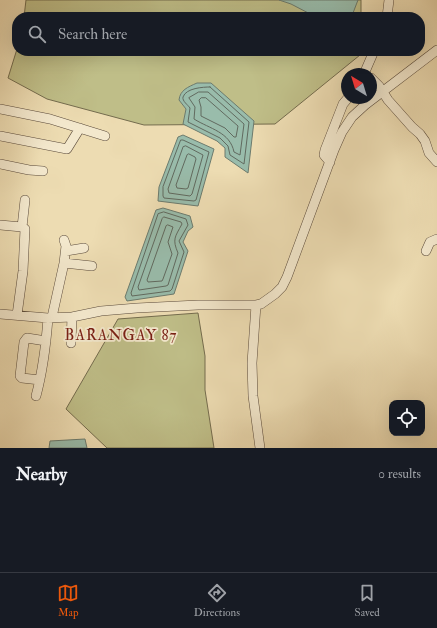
<!DOCTYPE html>
<html lang="en">
<head>
<meta charset="utf-8">
<style>
  :root { --surface:#171b24; --page:#242831; --text:#f1f3f6; --muted:#9ea1a6; --line:#363941; --accent:#ea580c }
  body { margin:0; font-family:"IM FELL Double Pica",serif; background:var(--page); color:var(--text) }
  .controls { position:absolute; right:12px; bottom:12px; display:grid; overflow:hidden; border-radius:8px; box-shadow:0 4px 16px #0002 }
  .controls button { width:36px; height:36px; display:grid; place-items:center; padding:0; border:0; border-bottom:1px solid var(--line); background:var(--surface); color:var(--text); font:20px sans-serif }
  .compass { position:absolute; left:341px; top:68px; width:36px; height:36px; border-radius:50%; background:var(--surface); box-shadow:0 4px 16px #0002; rotate:322deg }
  .list { margin:0; padding:0; list-style:none }
  h2 { display:flex; justify-content:space-between; align-items:center; height:52px; margin:0; padding:0 16px; font-size:17px }
  h2 small { font-size:13px; font-weight:400; color:var(--muted) }
  .icon { flex:none; width:22px; height:22px; fill:none; stroke:currentColor; stroke-width:2; stroke-linecap:round; stroke-linejoin:round }
  .map { position:relative; flex:none; width:437px; height:448px; overflow:hidden }
  .search { position:absolute; background:var(--surface); box-shadow:0 4px 16px #0002; left:12px; right:12px; top:12px; height:44px; display:flex; align-items:center; gap:10px; box-sizing:border-box; padding:0 14px; border-radius:16px; color:var(--muted); font-size:15px }
  .sheet { height:124px; background:var(--surface) }
  nav { display:flex; justify-content:space-around; align-items:center; box-sizing:border-box; height:56px; border-top:1px solid var(--line); background:var(--surface); font-size:11px; color:var(--muted) }
  nav a { display:grid; justify-items:center; gap:2px }
  nav .on { color:var(--accent) }
  .map>svg:first-child { display:block }
  .green { fill:#bfbe88; stroke:#746c4e }
  .water { fill:#99bcab; stroke:#6c7b6e }
  .lines { fill:none; stroke-linecap:round; stroke-linejoin:round }
  .shore { stroke:#616a5f; stroke-width:1 }
  .minor-casing { stroke:#5a4a3b; stroke-width:10 }
  .minor { stroke:#f3e8cd; stroke-width:9 }
  .labels { text-anchor:middle; stroke-width:3.5; stroke-linejoin:round; paint-order:stroke }
  .quarter-label { font-size:15px; letter-spacing:1px; fill:#7a1f14; stroke:#f3e8cd }
</style>
</head>
<body>
<div class="map">
<svg width="437" height="448" viewBox="0 0 437 448">
  <rect width="100%" height="100%" fill="#eddcb2"/>
  <filter id="stains"><feTurbulence type="fractalNoise" baseFrequency=".005" numOctaves="4"/><feColorMatrix values="0 0 0 0 .2 0 0 0 0 .09 0 0 0 0 .02 0 0 0 .5 -.17"/></filter>
  <radialGradient id="worn" r=".72"><stop offset=".6" stop-color="#630" stop-opacity="0"/><stop offset="1" stop-color="#630" stop-opacity=".3"/></radialGradient>
  <path class="green" d="M 26,0 L 361,0 L 361,17 L 24,17 Z
    M 17,49 L 17,51 L 360,51 L 360,55 L 275,124 L 144,125 L 47,99 L 8,78 Z
    M 198,313 L 205,356 L 205,390 L 214,448 L 107,448 L 66,409 L 118,319 Z"/>
  <path class="water" d="M 279,0 L 358,0 L 353,13 L 356,17 L 316,17 L 291,4 Z
    M 197,83 L 211,83 L 254,121 L 248,173 L 225,157 L 225,148 L 217,141 L 183,124 L 186,109 L 179,100 C 180,90 188,87 197,83 Z
    M 183,135 L 214,149 L 198,206 L 158,201 L 159,187 L 178,137 Z
    M 163,208 L 190,216 L 193,227 L 188,231 L 183,242 L 188,251 L 174,294 L 127,301 L 125,297 L 156,210 Z
    M 85,439 L 87,448 L 49,448 L 50,441 Z"/>
  <g class="lines">
    <path class="shore" d="M 210,87 L 249,122 L 244,164 L 230,155 L 228,146 L 220,138 L 188,122 L 190,108 C 188,105 182,101 183,97 C 186,88 203,87 210,87 Z
      M 199,92 L 208,92 L 244,124 L 240,155 L 234,152 C 230,132 210,129 194,119 L 195,107 L 189,98 Z
      M 206,98 L 238,126 L 236,137 L 234,137 L 225,128 L 201,116 L 201,107 L 199,100 L 201,98 Z
      M 181,140 L 183,140 L 209,152 L 196,200 L 194,201 L 164,198 L 163,196 L 163,187 Z
      M 186,146 L 203,155 L 192,194 L 190,196 L 169,193 L 168,189 L 183,147 Z
      M 189,154 L 195,157 L 196,159 L 188,188 L 186,189 L 177,188 L 176,185 L 187,155 Z
      M 164,212 L 186,219 L 188,225 L 179,241 L 184,252 L 172,289 L 170,291 L 132,296 L 131,293 L 158,214 Z
      M 164,217 L 181,222 L 182,224 C 175,237 172,239 178,253 L 168,285 L 166,286 L 139,290 L 138,287 L 162,219 Z
      M 168,225 L 173,227 L 168,242 L 172,254 L 163,279 L 162,281 L 148,282 L 147,280 L 166,226 Z"/>
    <defs>
      <path id="minor" d="M 387,17 L 389,0
        M 364,74 L 374,51
        M 371,78 L 379,86 L 388,100 L 412,127 L 420,134 L 425,141 L 429,153 L 437,162
        M 0,109 L 50,119 L 105,136
        M 0,136 L 67,149 L 80,128
        M 330,162 L 324,155 L 325,150 L 343,104 L 348,98
        M 0,164 L 29,170 L 43,171
        M 0,225 L 22,227 L 25,229 L 23,271 L 17,315
        M 22,227 L 25,200
        M 64,240 L 66,246 L 64,263
        M 66,251 L 84,248
        M 426,251 L 430,242 L 437,239
        M 256,305 L 252,363 L 253,396 L 260,448
        M 0,314 L 48,318 L 72,317 L 101,311 L 137,308 L 198,305 L 256,305 L 261,304 L 275,294 L 282,287 L 287,277 L 334,150 L 342,132 L 352,117 L 365,105 L 437,50
        M 52,317 L 64,263 L 92,266
        M 71,343 L 72,317
        M 40,380 L 22,378 L 20,376 L 24,342 L 27,338 L 46,341
        M 36,396 C 43,370 46,345 48,318"/>
    </defs>
    <use href="#minor" class="minor-casing"/>
    <use href="#minor" class="minor"/>
  </g>
  <g class="labels">
    <g class="quarter-label">
      <text x="121" y="340">BARANGAY 87</text>
    </g>
  </g>
  <rect width="100%" height="100%" filter="url(#stains)"/>
  <rect width="100%" height="100%" fill="url(#worn)"/>
</svg>
<div class="controls">
<button><svg class="icon" aria-label="locate" viewBox="0 0 24 24"><circle cx="12" cy="12" r="6"/><path d="M12 2v4M12 18v4M2 12h4M18 12h4"/></svg></button>
</div>
<svg class="compass" viewBox="-18 -18 36 36"><path d="M0-13l5 13h-10z" fill="#e53935"/><path d="M0 13l5-13h-10z" fill="#9ea1a6"/></svg>
<div class="search"><svg class="icon" aria-label="search" viewBox="0 0 24 24"><circle cx="10" cy="10" r="6"/><path d="M15 15l6 6"/></svg>Search here</div>
</div>
<section class="sheet">
<h2>Nearby<small>0 results</small></h2>
<ul class="list">
</ul>
</section>
<nav>
<a class="on"><svg class="icon" aria-label="map" viewBox="0 0 24 24"><path d="M3 6l6-2 6 2 6-2v14l-6 2-6-2-6 2zM9 4v14M15 6v14"/></svg>Map</a>
<a><svg class="icon" aria-label="directions" viewBox="0 0 24 24"><path d="M12 3l9 9-9 9-9-9zM9 14v-3h6M13 9l2 2-2 2"/></svg>Directions</a>
<a><svg class="icon" aria-label="saved" viewBox="0 0 24 24"><path d="M7 4h10v16l-5-4-5 4z"/></svg>Saved</a>
</nav>
</body>
</html>
